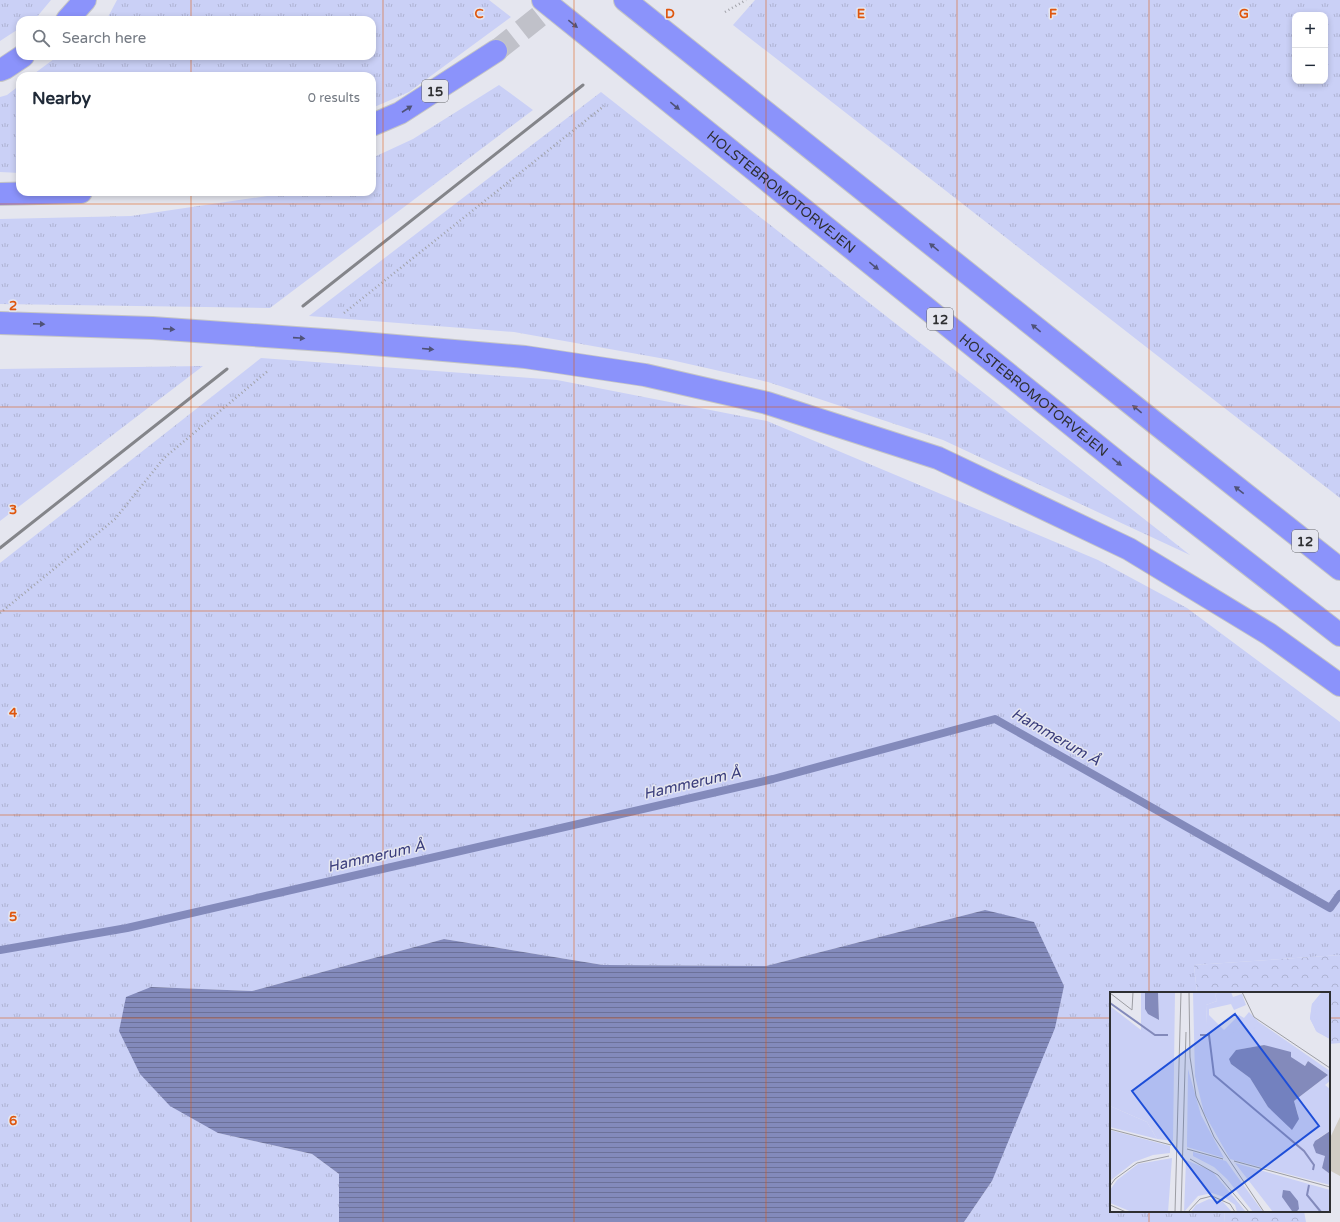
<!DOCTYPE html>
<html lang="en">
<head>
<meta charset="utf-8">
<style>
  :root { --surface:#fff; --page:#f6f6f7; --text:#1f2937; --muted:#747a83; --line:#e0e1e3 }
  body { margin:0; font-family:"Varela Round",sans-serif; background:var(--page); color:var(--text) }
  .controls { position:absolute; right:12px; top:12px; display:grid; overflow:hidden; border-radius:8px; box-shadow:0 2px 6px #0003 }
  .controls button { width:36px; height:36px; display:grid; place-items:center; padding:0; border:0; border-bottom:1px solid var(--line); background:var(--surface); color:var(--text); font:20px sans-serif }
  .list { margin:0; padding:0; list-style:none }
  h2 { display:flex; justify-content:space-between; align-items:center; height:52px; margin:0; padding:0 16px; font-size:17px }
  h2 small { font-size:13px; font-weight:400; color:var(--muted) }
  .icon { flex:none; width:22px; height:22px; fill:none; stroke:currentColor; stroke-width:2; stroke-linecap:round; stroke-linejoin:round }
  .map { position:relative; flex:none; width:1340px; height:1222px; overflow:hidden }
  .search { position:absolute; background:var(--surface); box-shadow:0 2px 6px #0003; left:16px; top:16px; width:360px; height:44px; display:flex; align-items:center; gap:10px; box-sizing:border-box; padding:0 14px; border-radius:12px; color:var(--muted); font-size:15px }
  .panel { position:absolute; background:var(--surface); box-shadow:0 2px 6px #0003; left:16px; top:72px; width:360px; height:124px; border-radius:12px }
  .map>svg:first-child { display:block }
  .grass { fill:url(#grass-tufts); fill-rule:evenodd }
  .forest { fill:url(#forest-crowns) }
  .water { fill:url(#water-rules) }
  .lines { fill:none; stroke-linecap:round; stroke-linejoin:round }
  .stream { stroke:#838abb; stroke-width:8 }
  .building { fill:#d1ccc4 }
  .highway-tunnel { stroke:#c0c1c9; stroke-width:22; stroke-dasharray:22 11; stroke-linecap:butt }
  .highway-casing { stroke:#c4c5c6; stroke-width:24 }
  .path { stroke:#a1a2a9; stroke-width:2.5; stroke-dasharray:1 3; stroke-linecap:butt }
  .highway { stroke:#8b93fb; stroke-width:22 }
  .rail { stroke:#84858a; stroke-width:3 }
  .oneway { fill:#4f5278 }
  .grid { fill:none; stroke:#df570e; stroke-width:1; stroke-opacity:0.55 }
  .labels { text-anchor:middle; stroke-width:3; stroke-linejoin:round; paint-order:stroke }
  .shield { fill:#e5e6ef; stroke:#65666b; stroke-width:1 }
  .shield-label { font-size:13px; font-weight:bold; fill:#2e2f32 }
  .street-label { font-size:14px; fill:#2e2f32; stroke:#e5e6ef }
  .water-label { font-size:15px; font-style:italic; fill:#393c7b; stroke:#e5e6ef }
  .inset-river { fill:none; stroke:#838abb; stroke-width:2 }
  .inset-road { fill:none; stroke:#9c9da3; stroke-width:1 }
  .view { fill:#1d4ed8; fill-opacity:0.15; stroke:#1d4ed8; stroke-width:2 }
  .inset-edge { fill:none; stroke:#2e2f32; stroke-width:2 }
  .grid-label { font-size:13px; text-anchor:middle; font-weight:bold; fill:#df570e; stroke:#e5e6ef; stroke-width:3; stroke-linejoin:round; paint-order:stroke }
</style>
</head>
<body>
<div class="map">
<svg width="1340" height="1222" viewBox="0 0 1340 1222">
  <defs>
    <pattern id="grass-tufts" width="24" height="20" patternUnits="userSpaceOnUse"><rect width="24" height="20" fill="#cad0f6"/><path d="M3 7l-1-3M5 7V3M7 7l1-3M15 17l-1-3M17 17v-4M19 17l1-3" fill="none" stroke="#aeb3d3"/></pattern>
    <pattern id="forest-crowns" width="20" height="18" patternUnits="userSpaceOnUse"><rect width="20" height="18" fill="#cad0f6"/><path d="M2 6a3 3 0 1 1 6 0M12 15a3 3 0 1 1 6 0" fill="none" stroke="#aeb3d3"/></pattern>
    <pattern id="water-rules" width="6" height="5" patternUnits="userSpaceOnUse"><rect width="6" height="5" fill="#838abb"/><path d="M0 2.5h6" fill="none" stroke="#6c7199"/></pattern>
  </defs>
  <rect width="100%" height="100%" fill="#e5e6ef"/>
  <path class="grass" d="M 0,0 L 51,0 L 36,18 L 33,20 L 20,20 L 20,28 L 0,41 Z
    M 117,0 L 489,0 L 511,17 L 409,92 L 372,108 L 372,76 L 31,76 L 58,56 L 372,56 L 372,20 L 105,20 L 108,17 Z
    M 755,0 L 1340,0 L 1340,498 L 733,25 ZM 1295,15 L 1325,15 L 1325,81 L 1295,81 Z
    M 20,85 L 20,173 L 0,172 L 0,97 L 7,95 Z
    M 499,85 L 533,110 L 270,308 L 0,304 L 0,219 L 131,216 L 294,192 L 372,192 L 372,158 L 413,139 Z
    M 601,92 L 1190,555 L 943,440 L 768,382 L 671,360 L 514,332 L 309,316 Z
    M 261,358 L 557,380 L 767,421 L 1098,560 L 1187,608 L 1340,722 L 1340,955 L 1194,965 L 1197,993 L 1111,993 L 1111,1211 L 1224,1211 L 1225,1222 L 964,1222 L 992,1181 L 985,910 L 766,966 L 603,965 L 444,939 L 252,991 L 150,987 L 218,1133 L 312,1154 L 339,1174 L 339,1222 L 0,1222 L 0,563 Z
    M 203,366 L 0,521 L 0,369 Z"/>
  <path class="forest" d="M 1340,955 L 1340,1043 L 1329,1044 L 1329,993 L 1197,993 L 1194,965 Z
    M 1224,1211 L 1304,1211 L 1306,1222 L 1225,1222 Z"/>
  <path class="water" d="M 985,910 L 1034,922 L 1064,986 L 1055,1028 L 992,1181 L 964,1222 L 339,1222 L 339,1174 L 312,1154 L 218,1133 L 170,1106 L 140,1074 L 119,1031 L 126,997 L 151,987 L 252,991 L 444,939 L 603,965 L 766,966 Z"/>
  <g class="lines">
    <path class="stream" d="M 0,950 L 127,928 L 773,779 L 995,719 L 1330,908 L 1340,894"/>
  </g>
  <path class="building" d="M 1340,1117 L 1340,1176 L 1329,1170 L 1329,1140 Z"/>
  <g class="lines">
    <path class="highway-tunnel" d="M 496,51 L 560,0"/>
    <defs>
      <g id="highway">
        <path id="s1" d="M 543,0 L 1125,468 L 1340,635"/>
        <path d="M 625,0 L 1159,426 L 1340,569"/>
        <path d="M 67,20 L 85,0"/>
        <path d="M 0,70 L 5,68 L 23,56"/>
        <path d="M 372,125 L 400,113 L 496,51"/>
        <path d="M 0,194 L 81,192"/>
        <path d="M 0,323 L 152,328 L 338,341 L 525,357 L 645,375 L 767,403 L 938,458 L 1129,549 L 1269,634 L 1340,685"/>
      </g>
    </defs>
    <use href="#highway" class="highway-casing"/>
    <path class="path" d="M 725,12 L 746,0
      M 344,313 L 604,106
      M 0,613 L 115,519 L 164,458 L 269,370"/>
    <use href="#highway" class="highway"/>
    <path class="rail" d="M 303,306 L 583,85
      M 0,548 L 227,369"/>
  </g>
  <defs><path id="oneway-solid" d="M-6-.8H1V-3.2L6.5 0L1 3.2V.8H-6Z"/></defs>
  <g class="oneway">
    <use href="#oneway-solid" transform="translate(573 24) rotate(39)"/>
    <use href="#oneway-solid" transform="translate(675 106) rotate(39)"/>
    <use href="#oneway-solid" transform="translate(407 109) rotate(-33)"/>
    <use href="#oneway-solid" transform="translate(934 247) rotate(-141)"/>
    <use href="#oneway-solid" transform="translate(874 266) rotate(39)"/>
    <use href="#oneway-solid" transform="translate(39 324) rotate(2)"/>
    <use href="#oneway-solid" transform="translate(1036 328) rotate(-141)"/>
    <use href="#oneway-solid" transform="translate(169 329) rotate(4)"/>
    <use href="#oneway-solid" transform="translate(299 338) rotate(4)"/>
    <use href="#oneway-solid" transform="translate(428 349) rotate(5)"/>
    <use href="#oneway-solid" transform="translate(1137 409) rotate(-141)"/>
    <use href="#oneway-solid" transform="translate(1117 462) rotate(39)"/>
    <use href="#oneway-solid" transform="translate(1239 490) rotate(-142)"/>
  </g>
  <path class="grid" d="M 191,0 L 191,20M 383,0 L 383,1222M 574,0 L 574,1222M 766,0 L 766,1222M 957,0 L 957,1222M 1149,0 L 1149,993M 191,56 L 191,76M 191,192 L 191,1222M 0,204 L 1340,204M 0,407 L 1340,407M 0,611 L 1340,611M 0,815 L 1340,815M 0,1018 L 1111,1018M 1329,1018 L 1340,1018M 1149,1211 L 1149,1222"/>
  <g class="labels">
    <g class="shield">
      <rect x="422" y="80" width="26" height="22" rx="3"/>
      <rect x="927" y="308" width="26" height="22" rx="3"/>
      <rect x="1292" y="530" width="26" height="22" rx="3"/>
    </g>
    <g class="shield-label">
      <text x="435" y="96">15</text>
      <text x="940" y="324">12</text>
      <text x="1305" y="546">12</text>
    </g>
    <g class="street-label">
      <text dy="5" stroke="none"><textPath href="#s1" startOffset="306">HOLSTEBROMOTORVEJEN</textPath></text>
      <text dy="5" stroke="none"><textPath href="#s1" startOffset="630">HOLSTEBROMOTORVEJEN</textPath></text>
    </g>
    <g class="water-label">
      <text transform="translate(1056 737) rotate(30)" y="5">Hammerum Å</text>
      <text transform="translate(692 783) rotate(-13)" y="5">Hammerum Å</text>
      <text transform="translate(376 856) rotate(-13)" y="5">Hammerum Å</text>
    </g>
  </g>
  <g transform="translate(1110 992)">
    <rect width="220" height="220" fill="#e5e6ef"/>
    <path d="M 31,0 L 35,0 L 35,17 L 49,28 L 48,0 L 65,0 L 63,149 L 47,147 L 37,130 L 0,114 L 0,14 L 31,38 ZM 83,0 L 110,0 L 105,2 L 107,9 L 96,13 L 97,32 L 112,50 L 132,32 L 149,30 L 220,79 L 220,89 L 215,93 L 220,97 L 220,139 L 207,147 L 216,164 L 212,176 L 220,182 L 220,193 L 120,167 L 94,121 L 85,84 ZM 154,53 L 195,74 L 198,69 L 218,83 L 184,109 L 188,122 L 180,137 L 174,128 L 158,115 L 140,86 L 121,72 L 126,58 ZM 212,0 L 220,0 L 220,47 L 206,39 L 200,26 L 202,12 ZM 78,77 L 91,123 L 114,166 L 77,155 ZM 0,138 L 60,154 L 60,161 L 43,163 L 24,170 L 0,189 ZM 83,160 L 116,169 L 153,220 L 143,220 L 117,187 L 104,175 L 83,164 ZM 62,166 L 58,220 L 22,220 L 0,211 L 0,198 L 7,188 L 28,172 ZM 76,168 L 102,179 L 136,220 L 127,220 L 125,213 L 114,205 L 102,201 L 88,204 L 74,220 ZM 125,171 L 220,198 L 220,220 L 163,220 ZM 99,207 L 113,210 L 122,220 L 81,220 L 86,213 Z" fill="#cad0f6" fill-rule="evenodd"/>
    <path d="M 110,0 L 121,0 L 123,5 L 132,2 L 136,13 L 124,18 L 121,12 L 99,17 L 99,23 L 114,38 L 129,23 L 134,26 L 139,20 L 149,30 L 143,38 L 132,32 L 112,51 L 97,33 L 96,13 L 107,9 L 105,2 ZM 212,0 L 220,0 L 206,11 L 204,27 L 209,38 L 220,44 L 220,47 L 207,40 L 200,27 L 202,12 ZM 220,2 L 207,17 L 211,20 L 220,9 L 214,22 L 220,35 L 211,22 L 207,24 L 211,34 L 220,42 L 209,35 L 205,21 L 209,9 ZM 0,114 L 37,130 L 47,147 L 0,135 Z" fill="#cad0f6"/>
    <path d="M 202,211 L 215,212 L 220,220 L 198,220 Z" fill="#cad0f6"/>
    <path d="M 35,0 L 48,0 L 49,28 L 38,22 L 35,17 ZM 154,53 L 181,60 L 181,65 L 195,74 L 198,69 L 218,83 L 184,109 L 189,127 L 182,138 L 158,115 L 140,86 L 121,72 L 119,67 L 126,58 ZM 220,139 L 220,182 L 212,176 L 215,164 L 206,161 L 203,153 L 205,149 ZM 173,198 L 180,199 L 188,209 L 189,217 L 186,220 L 182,219 L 172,205 Z" fill="#838abb"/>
    <path class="inset-river" d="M 0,11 L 45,43 L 58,43M 90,43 L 99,43 L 104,83 L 194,159 L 204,173 L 203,178M 199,193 L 197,203 L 211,220"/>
    <path class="inset-road" d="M 79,0 L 80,65 L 86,104 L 104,145 L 154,220M 132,0 L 144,25 L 220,76M 0,1 L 22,18 L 23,0M 0,137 L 61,153M 77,157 L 113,167M 80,167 L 108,183 L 139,220M 124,169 L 220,195M 0,194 L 5,187 L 27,171 L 59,164M 0,213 L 16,220M 65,220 L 71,0M 71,220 L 76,40M 78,220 L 90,207 L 102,204 L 120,212 L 125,220"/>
    <path class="view" d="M 125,22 L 209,134 L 107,211 L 22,99 Z"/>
    <rect width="220" height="220" class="inset-edge"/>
  </g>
  <g class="grid-label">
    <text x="479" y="18">C</text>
    <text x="670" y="18">D</text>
    <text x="861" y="18">E</text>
    <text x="1053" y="18">F</text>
    <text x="1244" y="18">G</text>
    <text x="13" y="310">2</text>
    <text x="13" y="514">3</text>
    <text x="13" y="717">4</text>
    <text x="13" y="921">5</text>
    <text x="13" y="1125">6</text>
  </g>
</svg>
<div class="controls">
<button>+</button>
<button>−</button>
</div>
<div class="search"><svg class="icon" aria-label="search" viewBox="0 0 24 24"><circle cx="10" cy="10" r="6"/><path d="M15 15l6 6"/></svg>Search here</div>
<section class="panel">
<h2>Nearby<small>0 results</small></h2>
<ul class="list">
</ul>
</section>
</div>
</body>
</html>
